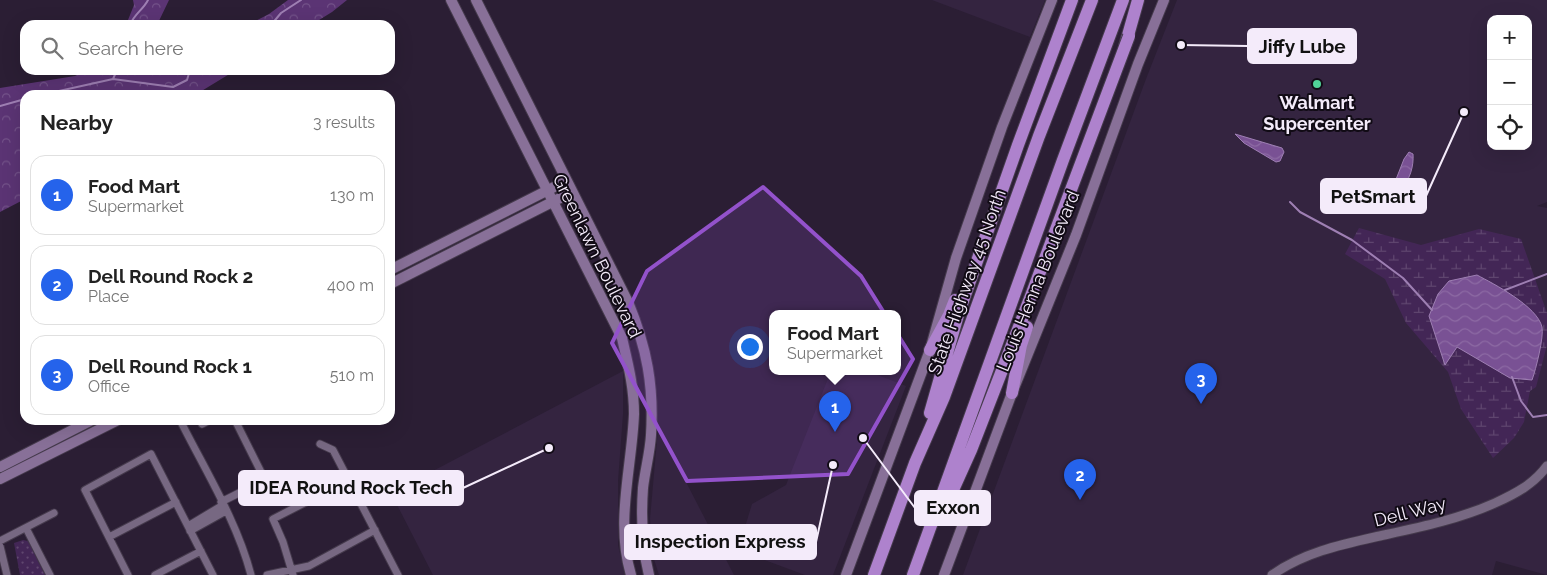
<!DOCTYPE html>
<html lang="en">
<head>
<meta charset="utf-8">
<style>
  :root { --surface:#fff; --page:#f2f2f2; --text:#222; --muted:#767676; --line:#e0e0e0; --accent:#2563eb }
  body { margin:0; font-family:Raleway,sans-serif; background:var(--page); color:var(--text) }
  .controls { position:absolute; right:15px; top:15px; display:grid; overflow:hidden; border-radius:10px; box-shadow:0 5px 20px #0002 }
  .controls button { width:45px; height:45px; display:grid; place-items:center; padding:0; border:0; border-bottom:1px solid var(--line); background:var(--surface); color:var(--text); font:25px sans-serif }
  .you { position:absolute; left:749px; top:346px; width:18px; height:18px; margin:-12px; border:4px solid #fff; border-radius:50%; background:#1a73e8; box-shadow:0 0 0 8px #1a73e833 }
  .badge { display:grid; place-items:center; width:32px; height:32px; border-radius:50%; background:var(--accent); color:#fff; font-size:16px; font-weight:700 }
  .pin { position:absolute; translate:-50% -41px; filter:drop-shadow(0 1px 2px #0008) }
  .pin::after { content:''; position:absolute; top:26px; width:18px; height:15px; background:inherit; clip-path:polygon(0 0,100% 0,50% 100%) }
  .popup { position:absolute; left:769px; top:310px; width:132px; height:65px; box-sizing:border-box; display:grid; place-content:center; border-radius:10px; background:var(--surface); filter:drop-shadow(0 1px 4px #0005); font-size:16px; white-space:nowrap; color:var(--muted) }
  .popup b { font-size:19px; color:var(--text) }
  .popup::after { content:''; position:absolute; left:50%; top:100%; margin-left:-10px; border:10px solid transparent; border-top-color:var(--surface) }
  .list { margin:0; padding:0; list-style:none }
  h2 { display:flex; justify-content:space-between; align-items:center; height:65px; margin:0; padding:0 20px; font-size:21px }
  h2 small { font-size:16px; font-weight:400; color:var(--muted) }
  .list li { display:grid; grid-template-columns:32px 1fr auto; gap:15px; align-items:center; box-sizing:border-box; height:80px; margin:0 10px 10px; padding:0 10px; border:1px solid var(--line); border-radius:15px }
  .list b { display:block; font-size:19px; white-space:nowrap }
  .list p { margin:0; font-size:16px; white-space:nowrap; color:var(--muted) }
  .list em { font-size:16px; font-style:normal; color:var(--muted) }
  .icon { flex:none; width:28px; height:28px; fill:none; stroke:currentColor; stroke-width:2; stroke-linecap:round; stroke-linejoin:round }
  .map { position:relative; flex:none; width:1547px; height:575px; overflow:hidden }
  .search { position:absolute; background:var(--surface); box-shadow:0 5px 20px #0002; left:20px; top:20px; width:375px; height:55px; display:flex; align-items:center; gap:12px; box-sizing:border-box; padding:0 18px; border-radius:15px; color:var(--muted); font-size:19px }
  .panel { position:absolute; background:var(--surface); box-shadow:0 5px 20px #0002; left:20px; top:90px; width:375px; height:335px; border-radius:15px }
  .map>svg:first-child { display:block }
  .built { fill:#342440; fill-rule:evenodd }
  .forest { fill:url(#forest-crowns) }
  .wetland { fill:url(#wetland-marsh) }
  .park { fill:url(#park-dots) }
  .water { fill:url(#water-waves); stroke:#9e7fb3 }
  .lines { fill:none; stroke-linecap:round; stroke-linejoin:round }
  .stream { stroke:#9e7fb3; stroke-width:2 }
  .minor-casing { stroke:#453a4c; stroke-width:9 }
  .tertiary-casing { stroke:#453a4c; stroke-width:11 }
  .secondary-casing { stroke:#453a4c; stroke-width:12 }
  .motorway-casing { stroke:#453a4c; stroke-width:14 }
  .minor { stroke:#776882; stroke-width:7 }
  .tertiary { stroke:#776882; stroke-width:9 }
  .secondary { stroke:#887098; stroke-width:10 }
  .motorway { stroke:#ae82cd; stroke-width:12 }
  .motorway-bridge-casing { stroke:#453a4c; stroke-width:14; stroke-linecap:butt }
  .motorway-bridge { stroke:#ae82cd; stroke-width:12 }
  .marked { fill:#9352cb; fill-opacity:0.2; stroke:#9352cb; stroke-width:4; stroke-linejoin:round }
  .poi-dot { fill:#50d398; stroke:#110b15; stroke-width:2 }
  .labels { text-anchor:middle; stroke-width:4; stroke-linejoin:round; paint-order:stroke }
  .poi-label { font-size:18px; font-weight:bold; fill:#f4ebfa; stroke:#110b15 }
  .street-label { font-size:18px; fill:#f4ebfa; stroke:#110b15 }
  .leader { fill:none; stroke:#f4ebfa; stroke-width:2 }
  .callout-dot { fill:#f4ebfa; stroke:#110b15; stroke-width:2 }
  .callout { fill:#f4ebfa; stroke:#f4ebfa; stroke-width:2 }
  .callout-label { font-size:19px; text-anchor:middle; font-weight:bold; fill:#111 }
</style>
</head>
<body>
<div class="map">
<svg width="1547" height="575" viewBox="0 0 1547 575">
  <defs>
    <pattern id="forest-crowns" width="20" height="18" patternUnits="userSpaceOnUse" patternTransform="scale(1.25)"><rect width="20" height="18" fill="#5b3474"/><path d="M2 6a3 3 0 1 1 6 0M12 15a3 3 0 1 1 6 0" fill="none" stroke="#735289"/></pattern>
    <pattern id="wetland-marsh" width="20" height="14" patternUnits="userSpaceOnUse" patternTransform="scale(1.25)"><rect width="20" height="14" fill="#432656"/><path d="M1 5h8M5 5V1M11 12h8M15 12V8" fill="none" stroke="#5f466f"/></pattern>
    <pattern id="park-dots" width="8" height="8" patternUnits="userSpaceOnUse" patternTransform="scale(1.25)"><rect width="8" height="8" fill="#432656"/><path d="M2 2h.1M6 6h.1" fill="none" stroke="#5f466f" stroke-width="1.8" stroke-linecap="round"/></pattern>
    <pattern id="water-waves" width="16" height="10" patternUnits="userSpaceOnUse" patternTransform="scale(1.25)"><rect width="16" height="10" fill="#795194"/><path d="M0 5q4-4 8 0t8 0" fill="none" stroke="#8d6aa4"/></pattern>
  </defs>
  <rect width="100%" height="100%" fill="#2b1e34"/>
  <path class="built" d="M 932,0 L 1045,0 L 1030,37 Z
    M 1177,0 L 1547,0 L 1547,202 L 1537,206 L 1547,208 L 1547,575 L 1496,561 L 1492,575 L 963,575 L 1146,79 ZM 1491,19 L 1528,19 L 1528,146 L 1491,146 Z
    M 623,371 L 623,414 L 618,481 L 618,545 L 625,575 L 433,575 L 391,493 Z
    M 831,371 L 867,371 L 906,386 L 833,575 L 805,575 L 738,550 L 752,504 L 786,485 Z
    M 658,429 L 670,451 L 734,575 L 659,575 L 653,556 L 650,519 Z"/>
  <path class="forest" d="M 133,0 L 169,0 L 157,25 L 126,25 L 134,5 Z
    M 288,0 L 347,0 L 332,12 L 311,25 L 248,25 L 269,14 Z
    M 86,70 L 236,70 L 195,95 L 25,95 L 25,199 L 0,212 L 0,88 L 75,76 Z"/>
  <path class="wetland" d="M 1359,228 L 1421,245 L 1479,229 L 1521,239 L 1547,313 L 1547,345 L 1536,387 L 1530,391 L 1524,422 L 1514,438 L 1493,458 L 1461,409 L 1448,372 L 1406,323 L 1385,279 L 1345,254 Z"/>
  <path class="park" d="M 23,540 L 28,541 L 45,575 L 20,575 L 14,543 Z"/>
  <path class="water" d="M 1235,134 L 1282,148 L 1284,152 L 1280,161 L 1276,162 L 1244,143 Z
    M 1409,152 L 1413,154 C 1414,165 1410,182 1400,188 L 1395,185 L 1395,182 L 1404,159 Z
    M 1477,275 C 1494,284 1537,306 1542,327 C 1544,337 1536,369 1532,380 L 1510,378 L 1457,347 L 1445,365 L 1429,316 L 1438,294 L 1449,281 Z"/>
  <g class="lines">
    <path class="stream" d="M 130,25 C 134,14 143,10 148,0
      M 271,25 L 281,13 L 301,0
      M 113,79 L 117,70
      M 41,95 L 113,79 L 173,87 L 187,80 L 190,70
      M 0,106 L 25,99
      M 1290,202 L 1300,212 L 1352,240 L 1403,278 L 1432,310
      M 1505,290 L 1547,274
      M 1512,377 L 1521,401 L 1533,417 L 1547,415"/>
    <defs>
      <path id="minor" d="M 180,420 C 205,470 237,521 251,575
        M 202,424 L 210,420
        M 320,444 L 333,450 L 398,575
        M 221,502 L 257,484 L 261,478 L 261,472 L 235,420
        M 188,526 L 223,505
        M 26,528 L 50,575
        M 190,531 L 226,511
        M 109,537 L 176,502
        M 0,541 L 54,513
        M 0,546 L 7,575
        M 128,575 L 85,490 L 151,454 L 213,575
        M 155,575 L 201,551
        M 267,575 L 309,566 L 375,530
        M 293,575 L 283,542 L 273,519 L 349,480"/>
      <path id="tertiary" d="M 1272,575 C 1303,553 1339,545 1375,537 C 1416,528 1457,520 1495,503 C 1515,494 1534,484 1547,466"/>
      <path id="secondary" d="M 451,0 L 622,338 C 628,364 634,387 634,414 C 632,467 615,522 631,575
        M 476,0 L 628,302 C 647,348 654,386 651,435 C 650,453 645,470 643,488 C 641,517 642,547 649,575
        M 390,270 L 566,181
        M 390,284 L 572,192
        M 0,467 L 92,420
        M 0,479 L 118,420
        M 846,575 L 930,350 L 956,258 L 1002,127 L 1052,0
        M 944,575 L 1012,393 L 1076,235 L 1138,64 L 1164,0"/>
      <path id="motorway" d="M 1125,46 L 1138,0
        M 930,350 L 949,315 L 955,300
        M 1012,393 L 1021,345 L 1027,327
        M 930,413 L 958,315 L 1018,145 L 1072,0
        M 944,510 L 971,450 L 1029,301
        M 874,575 L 915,463 L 944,397 L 1039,136 L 1092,0
        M 913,575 L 1063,160 L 1123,0"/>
    </defs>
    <use href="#minor" class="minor-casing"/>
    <use href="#tertiary" class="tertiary-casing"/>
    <use href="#secondary" class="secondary-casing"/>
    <use href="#motorway" class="motorway-casing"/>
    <use href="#minor" class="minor"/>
    <use href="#tertiary" class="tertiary"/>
    <use href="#secondary" class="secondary"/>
    <use href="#motorway" class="motorway"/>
    <defs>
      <path id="motorway-bridge" d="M 1029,301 L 1129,36"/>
    </defs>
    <use href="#motorway-bridge" class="motorway-bridge-casing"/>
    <use href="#motorway-bridge" class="motorway-bridge"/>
  </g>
  <path class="marked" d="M 763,187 L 861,276 L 913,359 L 848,474 L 687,481 L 612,343 L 647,271 Z"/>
  <circle class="poi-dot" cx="1317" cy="84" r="5"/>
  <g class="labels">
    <g class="poi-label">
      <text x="1317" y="109">Walmart<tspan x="1317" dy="21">Supercenter</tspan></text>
    </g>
    <g class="street-label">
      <text transform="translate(597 256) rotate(64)" y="6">Greenlawn Boulevard</text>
      <text transform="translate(1038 281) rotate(-68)" y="6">Louis Henna Boulevard</text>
      <text transform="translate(967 282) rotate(-70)" y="6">State Highway 45 North</text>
      <text transform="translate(1410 512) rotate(-14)" y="6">Dell Way</text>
    </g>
  </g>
  <path class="leader" d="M1181 45L1248 46M1464 112L1426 196M549 448L463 488M863 438L915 508M833 465L816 542"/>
  <g class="callout-dot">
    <circle cx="1181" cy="45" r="5"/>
    <circle cx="1464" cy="112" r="5"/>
    <circle cx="549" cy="448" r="5"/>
    <circle cx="863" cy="438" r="5"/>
    <circle cx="833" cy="465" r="5"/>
  </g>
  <g class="callout">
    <rect x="1248" y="29" width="108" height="34" rx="5"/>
    <rect x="1321" y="179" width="105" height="34" rx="5"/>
    <rect x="239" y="471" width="224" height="34" rx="5"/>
    <rect x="915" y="491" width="75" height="34" rx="5"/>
    <rect x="625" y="525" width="191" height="34" rx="5"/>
  </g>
  <g class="callout-label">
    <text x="1302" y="53">Jiffy Lube</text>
    <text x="1373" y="203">PetSmart</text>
    <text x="351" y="494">IDEA Round Rock Tech</text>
    <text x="953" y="514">Exxon</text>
    <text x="720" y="548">Inspection Express</text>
  </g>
</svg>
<div class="controls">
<button>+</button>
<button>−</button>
<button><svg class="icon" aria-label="locate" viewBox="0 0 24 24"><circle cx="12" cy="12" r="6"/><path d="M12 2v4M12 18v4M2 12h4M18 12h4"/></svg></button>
</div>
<div class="you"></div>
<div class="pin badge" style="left:835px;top:432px">1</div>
<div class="popup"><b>Food Mart</b>Supermarket</div>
<div class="pin badge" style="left:1080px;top:500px">2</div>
<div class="pin badge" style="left:1201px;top:404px">3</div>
<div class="search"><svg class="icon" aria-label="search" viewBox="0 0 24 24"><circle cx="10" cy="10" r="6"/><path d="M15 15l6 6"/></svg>Search here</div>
<section class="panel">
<h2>Nearby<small>3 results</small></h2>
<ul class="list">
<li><span class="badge">1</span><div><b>Food Mart</b><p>Supermarket</p></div><em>130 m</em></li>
<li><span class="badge">2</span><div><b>Dell Round Rock 2</b><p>Place</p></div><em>400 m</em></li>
<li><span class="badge">3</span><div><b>Dell Round Rock 1</b><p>Office</p></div><em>510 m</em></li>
</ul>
</section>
</div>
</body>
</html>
